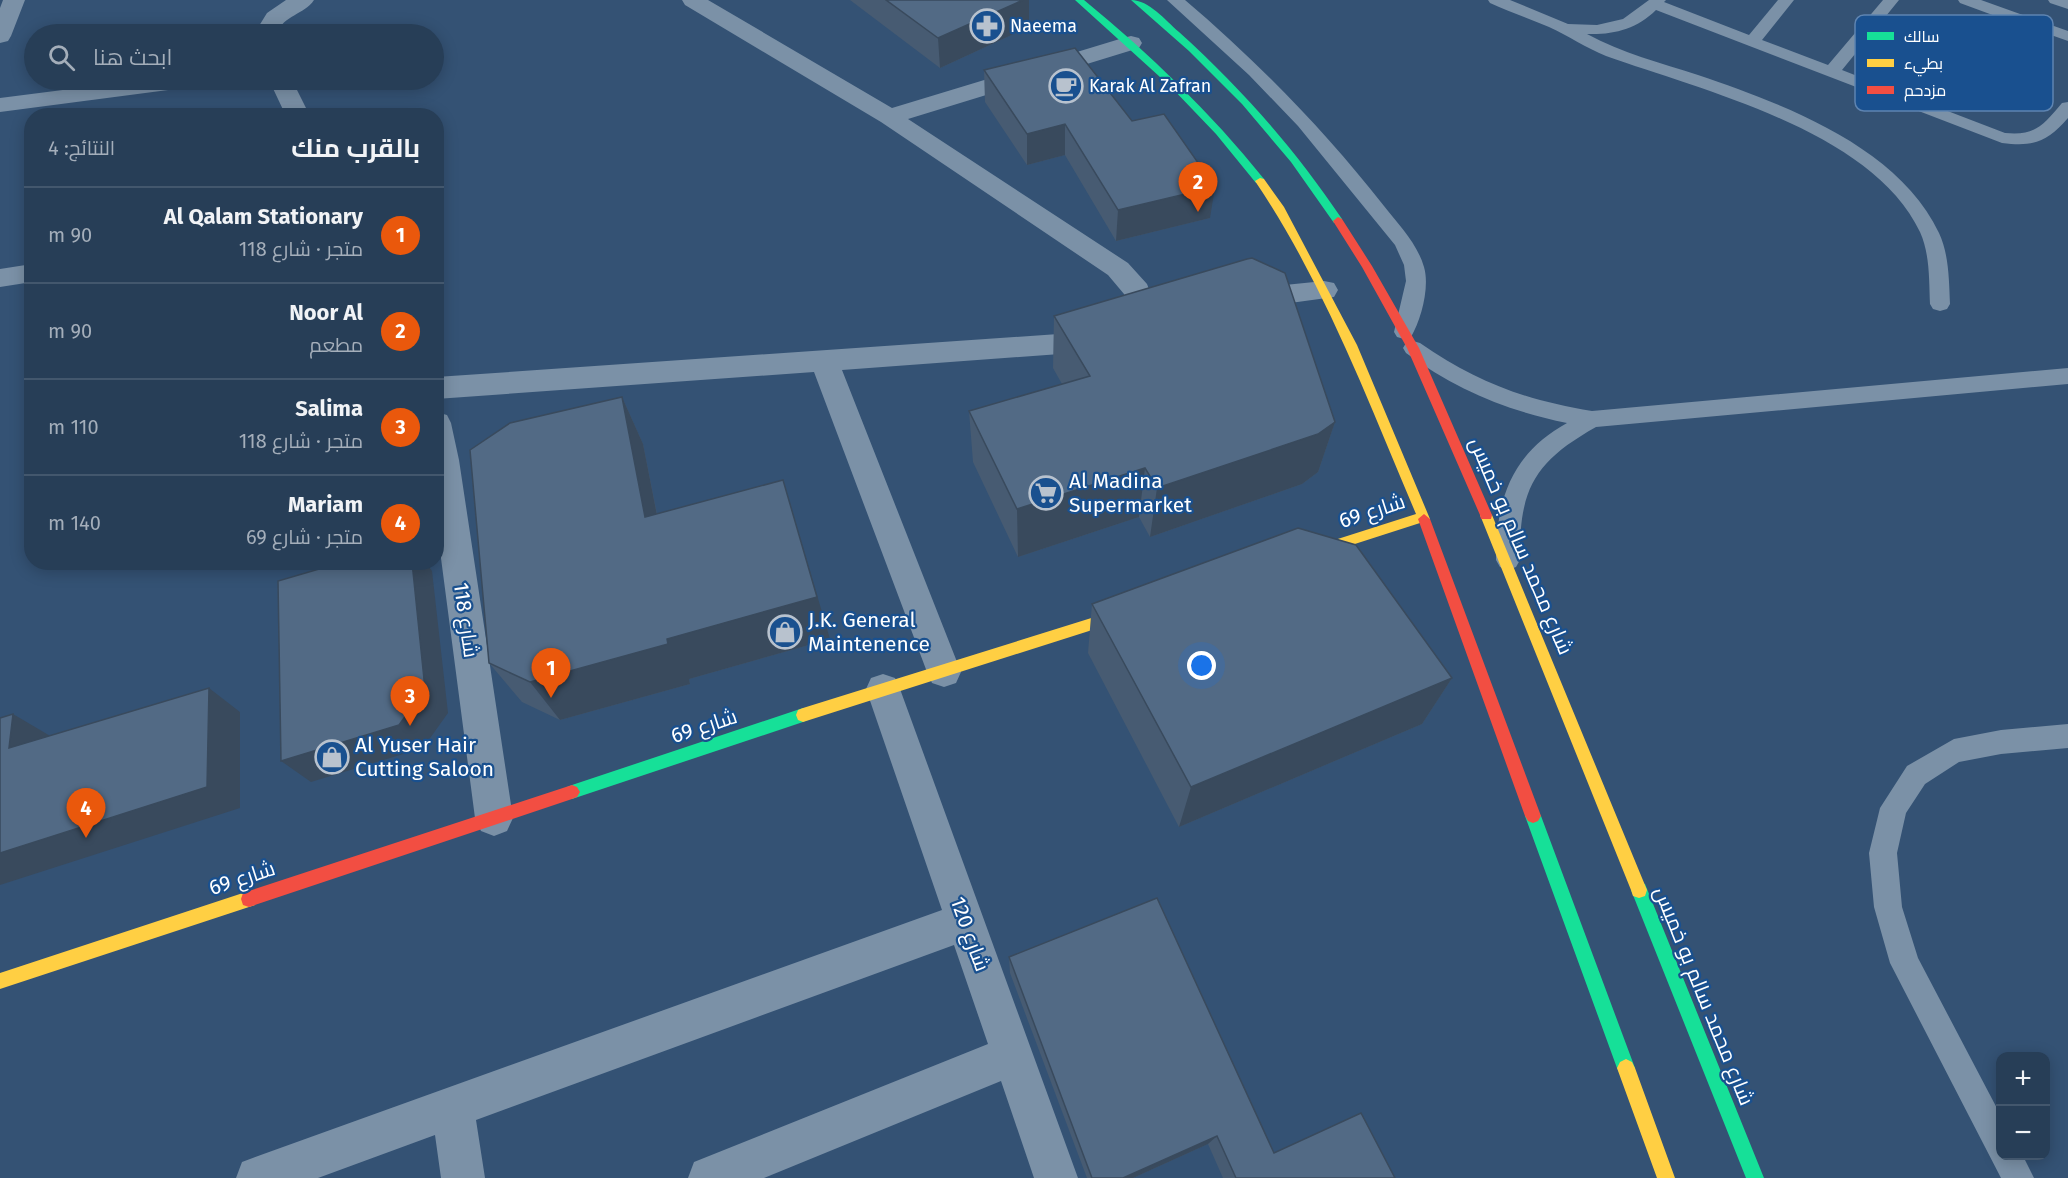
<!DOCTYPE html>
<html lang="ar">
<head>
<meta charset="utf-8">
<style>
  :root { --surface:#273e57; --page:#334961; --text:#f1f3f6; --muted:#a4aeba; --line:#43576d; --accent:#ea580c }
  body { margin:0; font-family:"Fira Sans",Cairo,sans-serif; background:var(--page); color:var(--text); direction:rtl }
  .controls { position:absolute; right:18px; bottom:18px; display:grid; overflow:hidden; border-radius:12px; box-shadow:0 3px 15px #0003 }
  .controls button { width:54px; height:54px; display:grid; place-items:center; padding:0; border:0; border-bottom:2px solid var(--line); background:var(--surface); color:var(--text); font:30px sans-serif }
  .you { position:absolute; left:1202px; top:666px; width:21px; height:21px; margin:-15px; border:4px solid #fff; border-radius:50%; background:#1a73e8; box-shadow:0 0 0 9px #1a73e833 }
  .badge { display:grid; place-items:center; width:39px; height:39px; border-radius:50%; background:var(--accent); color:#fff; font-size:20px; font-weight:700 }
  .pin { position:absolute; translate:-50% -50px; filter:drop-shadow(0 2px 3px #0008) }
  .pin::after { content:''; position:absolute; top:32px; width:21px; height:18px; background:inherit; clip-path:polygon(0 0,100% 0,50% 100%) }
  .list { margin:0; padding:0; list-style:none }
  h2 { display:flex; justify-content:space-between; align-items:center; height:78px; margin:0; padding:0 24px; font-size:26px }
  h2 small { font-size:20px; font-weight:400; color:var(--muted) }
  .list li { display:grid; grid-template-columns:39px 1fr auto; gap:18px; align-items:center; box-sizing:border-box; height:96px; padding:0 24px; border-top:2px solid var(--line) }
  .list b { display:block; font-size:22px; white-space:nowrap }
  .list p { margin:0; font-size:20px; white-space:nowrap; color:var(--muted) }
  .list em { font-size:20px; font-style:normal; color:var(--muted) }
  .icon { flex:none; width:33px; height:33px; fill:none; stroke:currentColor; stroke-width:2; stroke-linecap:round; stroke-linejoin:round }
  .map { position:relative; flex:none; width:2068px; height:1178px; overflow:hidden; direction:ltr }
  .search { position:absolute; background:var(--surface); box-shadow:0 3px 15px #0003; left:24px; top:24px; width:420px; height:66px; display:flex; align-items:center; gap:15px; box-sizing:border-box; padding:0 21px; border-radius:33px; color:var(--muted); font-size:22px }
  .panel { position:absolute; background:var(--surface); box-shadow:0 3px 15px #0003; left:24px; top:108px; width:420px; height:462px; border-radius:24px; direction:rtl }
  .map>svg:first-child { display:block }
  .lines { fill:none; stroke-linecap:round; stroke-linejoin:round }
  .lane { fill:#7b91a7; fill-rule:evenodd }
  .street { fill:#7b91a7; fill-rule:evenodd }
  .fast { fill:#16e098; fill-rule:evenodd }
  .slow { fill:#ffcf43; fill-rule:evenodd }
  .jam { fill:#f24e42; fill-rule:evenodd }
  .wall { fill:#475b72 }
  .shaded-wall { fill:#394a5d }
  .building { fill:#526a85; stroke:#394a5d; stroke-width:1.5 }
  .labels { text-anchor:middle; stroke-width:4.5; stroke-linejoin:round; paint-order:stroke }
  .far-poi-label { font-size:18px; fill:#fff; stroke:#19508f; text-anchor:start }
  .poi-label { font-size:21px; fill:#fff; stroke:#19508f; text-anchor:start }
  .street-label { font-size:21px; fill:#fff; stroke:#19508f }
  .key { fill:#19508f; stroke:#5e84b1; stroke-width:1.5 }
  .key-label { font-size:16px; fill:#fff }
</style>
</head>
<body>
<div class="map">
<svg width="2068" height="1178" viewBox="0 0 2068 1178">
  <rect width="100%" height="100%" fill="#345274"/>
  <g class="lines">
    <path class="lane" d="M 1167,0 L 1185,0 C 1258,62 1325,131 1384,206 C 1399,225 1417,243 1424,267 C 1430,287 1421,320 1411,337 L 1404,339 L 1397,337 L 1394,332 L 1406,281 L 1404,265 L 1395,245 L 1298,126 L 1249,75 Z
      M 1488,0 L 1510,0 L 1568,24 L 1597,25 L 1623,19 L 1649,0 L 1666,0 L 1664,2 L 1749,35 L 1778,0 L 1794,0 L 1762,40 L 1828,65 L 1883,0 L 1899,0 L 1842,70 L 1931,105 L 1998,17 L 1960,3 L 1958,0 L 1981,0 L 2068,31 L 2068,41 L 2011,21 L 1945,110 L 2005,133 C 2036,136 2043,125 2062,103 L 2068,102 L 2068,118 C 2047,142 2034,147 2002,143 L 1656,10 C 1637,29 1613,35 1587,34 C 1622,53 1661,63 1698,75 C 1783,104 1898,146 1939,233 C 1949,254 1949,281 1950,304 L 1947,309 L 1940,311 L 1933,309 L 1930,304 C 1929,281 1930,254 1920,232 C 1872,131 1704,91 1606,56 C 1586,48 1569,36 1549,27 C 1530,19 1510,12 1490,3 Z
      M 2048,0 L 2068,0 L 2068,9 L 2050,3 Z
      M 1413,341 L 1420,343 C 1476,382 1525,400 1592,411 L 2068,368 L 2068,384 L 1596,427 C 1534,462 1519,489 1520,560 L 1516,567 L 1508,570 L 1500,567 L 1496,560 C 1496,500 1511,454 1567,423 C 1507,411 1455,389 1406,353 L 1403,348 L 1406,343 Z
      M 2068,724 L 2068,748 L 2001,754 L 1959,762 L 1925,784 L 1906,813 L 1897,853 L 1902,907 L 1918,958 L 2000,1114 L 2000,1156 L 2023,1156 L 2034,1178 L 2001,1178 L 1890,963 L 1874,907 L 1869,853 L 1880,808 L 1907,766 L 1954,739 L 2001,730 Z"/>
    <path class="street" d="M 3,0 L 25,0 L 11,36 L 8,41 L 0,43 L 0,8 Z
      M 286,0 L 314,0 C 304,15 285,14 276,34 L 254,34 L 267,13 Z
      M 682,0 L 708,0 L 892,108 L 1123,38 L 1131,36 L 1139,38 L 1142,43 L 1139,48 L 908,119 L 1128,263 L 1147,284 L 1158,312 L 1140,339 L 1101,351 L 842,370 L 961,672 L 956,683 L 944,687 L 932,683 L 927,672 L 814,372 L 436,399 L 436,377 L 1101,331 L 1120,325 L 1130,311 L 1124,294 L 1108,275 L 881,122 L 685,5 Z
      M 141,80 L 203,80 L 199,85 L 191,87 L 0,112 L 0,98 Z
      M 269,80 L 292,80 L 310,116 L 286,116 Z
      M 32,264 L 32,282 L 0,287 L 0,269 Z
      M 1324,281 L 1334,283 L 1338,290 L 1334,297 L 1247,309 L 1237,306 L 1233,299 L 1237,292 L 1247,289 Z
      M 436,412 L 447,415 L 451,423 L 459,460 L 513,818 L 507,831 L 494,836 L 481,831 L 475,818 L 436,520 Z
      M 883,674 L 895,678 L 900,689 L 1078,1178 L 1034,1178 L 1001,1081 L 764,1178 L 688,1178 L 694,1162 L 988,1044 L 954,945 L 476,1120 L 485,1178 L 441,1178 L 435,1135 L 318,1178 L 236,1178 L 242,1162 L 258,1156 L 942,910 L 866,689 L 871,678 Z"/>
    <path class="fast" d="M 1075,0 L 1084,0 C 1150,54 1210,112 1264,179 L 1264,183 L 1256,183 L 1216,134 L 1171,87 Z
      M 1131,0 C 1149,0 1165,20 1179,32 C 1241,88 1295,149 1342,219 L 1342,223 L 1334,223 L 1291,162 L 1242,104 L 1189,51 Z
      M 803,708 L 808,710 L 810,715 L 808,720 L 803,722 L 572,799 L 567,797 L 564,792 L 567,787 L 572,785 Z
      M 1533,809 L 1538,811 L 1541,816 L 1635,1068 L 1632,1074 L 1626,1077 L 1620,1074 L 1617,1068 L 1525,816 L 1528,811 Z
      M 1639,882 L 1645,884 L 1764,1178 L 1746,1178 L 1631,890 L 1633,884 Z"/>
    <path class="slow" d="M 1260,178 L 1264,179 L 1284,207 L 1357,345 L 1430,519 L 1424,524 L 1420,523 L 1302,561 L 1297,560 L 1295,556 L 1297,552 L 1416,514 C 1368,401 1324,283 1255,181 Z
      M 1486,510 L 1492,515 L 1647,890 L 1645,896 L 1639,898 L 1633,896 L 1631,890 L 1480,515 Z
      M 1133,605 L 1138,607 L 1140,611 L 1138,615 L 1133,617 L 803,722 L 798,720 L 796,715 L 798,710 L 803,708 Z
      M 249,891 L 255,893 L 257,899 L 255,905 L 249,907 L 0,989 L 0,973 Z
      M 1626,1059 L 1632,1062 L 1635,1068 L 1675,1178 L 1657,1178 L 1617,1068 L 1620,1062 Z"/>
    <path class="jam" d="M 1338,217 L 1342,219 L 1372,266 L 1419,348 L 1492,515 L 1491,519 L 1481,519 L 1480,515 L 1407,348 L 1362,267 L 1333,221 Z
      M 1424,514 L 1430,519 L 1541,816 L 1538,821 L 1533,823 L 1528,821 L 1525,816 L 1418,519 Z
      M 572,785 L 577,787 L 580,792 L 577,797 L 572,799 L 249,907 L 243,905 L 241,899 L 243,893 L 249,891 Z"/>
  </g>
  <path class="wall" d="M 850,0 L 1029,0 L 1029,27 L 940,68 Z
    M 984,70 L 1132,121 L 1210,218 L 1116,241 L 1065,155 L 1027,165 L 985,102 Z
    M 1054,316 L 1335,422 L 1318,472 L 1302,484 L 1150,537 L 1139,517 L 1018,557 L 973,462 L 969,411 L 1062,384 L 1053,368 Z
    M 622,397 L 643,444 L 657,514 L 830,639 L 689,679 L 690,684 L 560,720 L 522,702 L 489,663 Z
    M 1092,604 L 1452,678 L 1422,724 L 1179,827 L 1088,653 Z
    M 1009,957 L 1274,1153 L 1395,1178 L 1223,1178 L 1208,1144 L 1133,1178 L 1087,1178 L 1010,973 Z"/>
  <path class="shaded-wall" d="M 1023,0 L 1029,0 L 1029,27 L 940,68 L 938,38 Z
    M 1065,124 L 1065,155 L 1027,165 L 1027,134 Z
    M 1215,187 L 1210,218 L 1116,241 L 1118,210 Z
    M 622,397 L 643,444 L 666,561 L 645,517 Z
    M 1335,422 L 1318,472 L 1302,484 L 1150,537 L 1157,488 Z
    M 1145,468 L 1139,517 L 1018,557 L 1017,509 Z
    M 783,480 L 830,639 L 689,679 L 690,684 L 560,720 L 530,682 L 667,639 Z
    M 412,562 L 425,562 L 432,571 L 448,713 L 423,748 L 311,782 L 281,761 Z
    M 1452,678 L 1422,724 L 1179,827 L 1191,787 Z
    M 209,688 L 240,712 L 240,808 L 0,885 L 0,853 Z
    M 13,714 L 52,737 L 9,748 Z
    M 1217,1136 L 1208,1144 L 1133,1178 L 1123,1178 Z"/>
  <path class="building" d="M 886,0 L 1023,0 L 938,38 Z
    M 1075,48 L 1132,121 L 1164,114 L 1215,187 L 1118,210 L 1065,124 L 1027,134 L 984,70 Z
    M 1252,258 L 1285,273 L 1335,422 L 1318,434 L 1157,488 L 1145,468 L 1017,509 L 969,411 L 1090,376 L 1054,316 L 1247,259 Z
    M 622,397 L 645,517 L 783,480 L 817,597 L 667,639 L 668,644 L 530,682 L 489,663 L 470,450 L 510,423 Z
    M 1298,528 L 1356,545 L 1452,678 L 1191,787 L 1092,604 Z
    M 343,562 L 412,562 L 425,689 L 399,725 L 281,761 L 278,581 Z
    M 209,688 L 207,787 L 0,853 L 0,718 L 13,714 L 9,748 Z
    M 1157,898 L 1274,1153 L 1361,1113 L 1395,1178 L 1236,1178 L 1217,1136 L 1123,1178 L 1092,1178 L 1009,957 Z"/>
  <defs>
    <symbol id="pharmacy-ring" viewBox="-11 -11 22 22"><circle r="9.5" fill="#19508f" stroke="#b8c2ce" stroke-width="1.5"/><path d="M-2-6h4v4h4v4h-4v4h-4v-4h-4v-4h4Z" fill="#b8c2ce"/></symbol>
    <symbol id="cafe-ring" viewBox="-11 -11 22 22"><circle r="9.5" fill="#19508f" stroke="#b8c2ce" stroke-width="1.5"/><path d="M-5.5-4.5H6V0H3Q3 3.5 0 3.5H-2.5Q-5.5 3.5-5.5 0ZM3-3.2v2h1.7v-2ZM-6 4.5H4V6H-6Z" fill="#b8c2ce"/></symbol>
    <symbol id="supermarket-ring" viewBox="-11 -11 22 22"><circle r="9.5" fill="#19508f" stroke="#b8c2ce" stroke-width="1.5"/><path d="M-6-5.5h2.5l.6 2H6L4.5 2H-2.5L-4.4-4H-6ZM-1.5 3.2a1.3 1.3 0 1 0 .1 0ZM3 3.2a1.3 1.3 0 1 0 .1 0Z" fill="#b8c2ce"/></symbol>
    <symbol id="shop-ring" viewBox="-11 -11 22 22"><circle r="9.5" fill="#19508f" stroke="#b8c2ce" stroke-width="1.5"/><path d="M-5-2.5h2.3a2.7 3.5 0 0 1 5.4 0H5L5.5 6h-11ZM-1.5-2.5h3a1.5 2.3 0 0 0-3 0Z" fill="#b8c2ce"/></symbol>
  </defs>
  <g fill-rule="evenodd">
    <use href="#pharmacy-ring" x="968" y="7" width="38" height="38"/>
    <use href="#cafe-ring" x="1047" y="67" width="38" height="38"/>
    <use href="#supermarket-ring" x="1027" y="474" width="38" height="38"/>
    <use href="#shop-ring" x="766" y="613" width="38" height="38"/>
    <use href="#shop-ring" x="313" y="738" width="38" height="38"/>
  </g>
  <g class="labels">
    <g class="far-poi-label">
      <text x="1010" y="32">Naeema</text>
      <text x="1089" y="92">Karak Al Zafran</text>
    </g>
    <g class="poi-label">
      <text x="1069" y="488">Al Madina<tspan x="1069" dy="24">Supermarket</tspan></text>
      <text x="808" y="627">J.K. General<tspan x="808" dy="24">Maintenence</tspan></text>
      <text x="355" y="752">Al Yuser Hair<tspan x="355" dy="24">Cutting Saloon</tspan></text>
    </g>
    <g class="street-label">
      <text transform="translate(1372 511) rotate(-18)" y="7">شارع 69</text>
      <text transform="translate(1521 546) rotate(67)" y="7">شارع محمد سالم بو خميس</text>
      <text transform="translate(466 620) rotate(82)" y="7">شارع 118</text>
      <text transform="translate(704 726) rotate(-18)" y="7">شارع 69</text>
      <text transform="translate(242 878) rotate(-18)" y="7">شارع 69</text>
      <text transform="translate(970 934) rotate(70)" y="7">شارع 120</text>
      <text transform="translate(1704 996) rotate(68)" y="7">شارع محمد سالم بو خميس</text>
    </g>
  </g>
  <rect x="1855" y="15" width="198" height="96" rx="9" class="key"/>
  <rect x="1867" y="32" width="27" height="8" fill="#16e098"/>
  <rect x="1867" y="59" width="27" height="8" fill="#ffcf43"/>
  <rect x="1867" y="86" width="27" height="8" fill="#f24e42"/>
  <g class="key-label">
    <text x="1904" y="42">سالك</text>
    <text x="1904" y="69">بطيء</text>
    <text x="1904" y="96">مزدحم</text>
  </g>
</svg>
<div class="controls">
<button>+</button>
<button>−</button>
</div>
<div class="you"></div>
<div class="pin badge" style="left:551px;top:698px">1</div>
<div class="pin badge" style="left:1198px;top:212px">2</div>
<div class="pin badge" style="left:410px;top:726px">3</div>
<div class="pin badge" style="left:86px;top:838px">4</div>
<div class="search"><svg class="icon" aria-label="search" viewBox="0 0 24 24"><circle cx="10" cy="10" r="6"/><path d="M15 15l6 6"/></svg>ابحث هنا</div>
<section class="panel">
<h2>بالقرب منك<small>النتائج: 4</small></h2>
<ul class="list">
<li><span class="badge">1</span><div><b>Al Qalam Stationary</b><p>متجر · شارع 118</p></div><em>90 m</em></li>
<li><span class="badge">2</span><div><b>Noor Al</b><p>مطعم</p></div><em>90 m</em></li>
<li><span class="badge">3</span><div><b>Salima</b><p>متجر · شارع 118</p></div><em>110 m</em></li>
<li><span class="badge">4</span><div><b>Mariam</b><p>متجر · شارع 69</p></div><em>140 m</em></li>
</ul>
</section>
</div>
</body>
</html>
